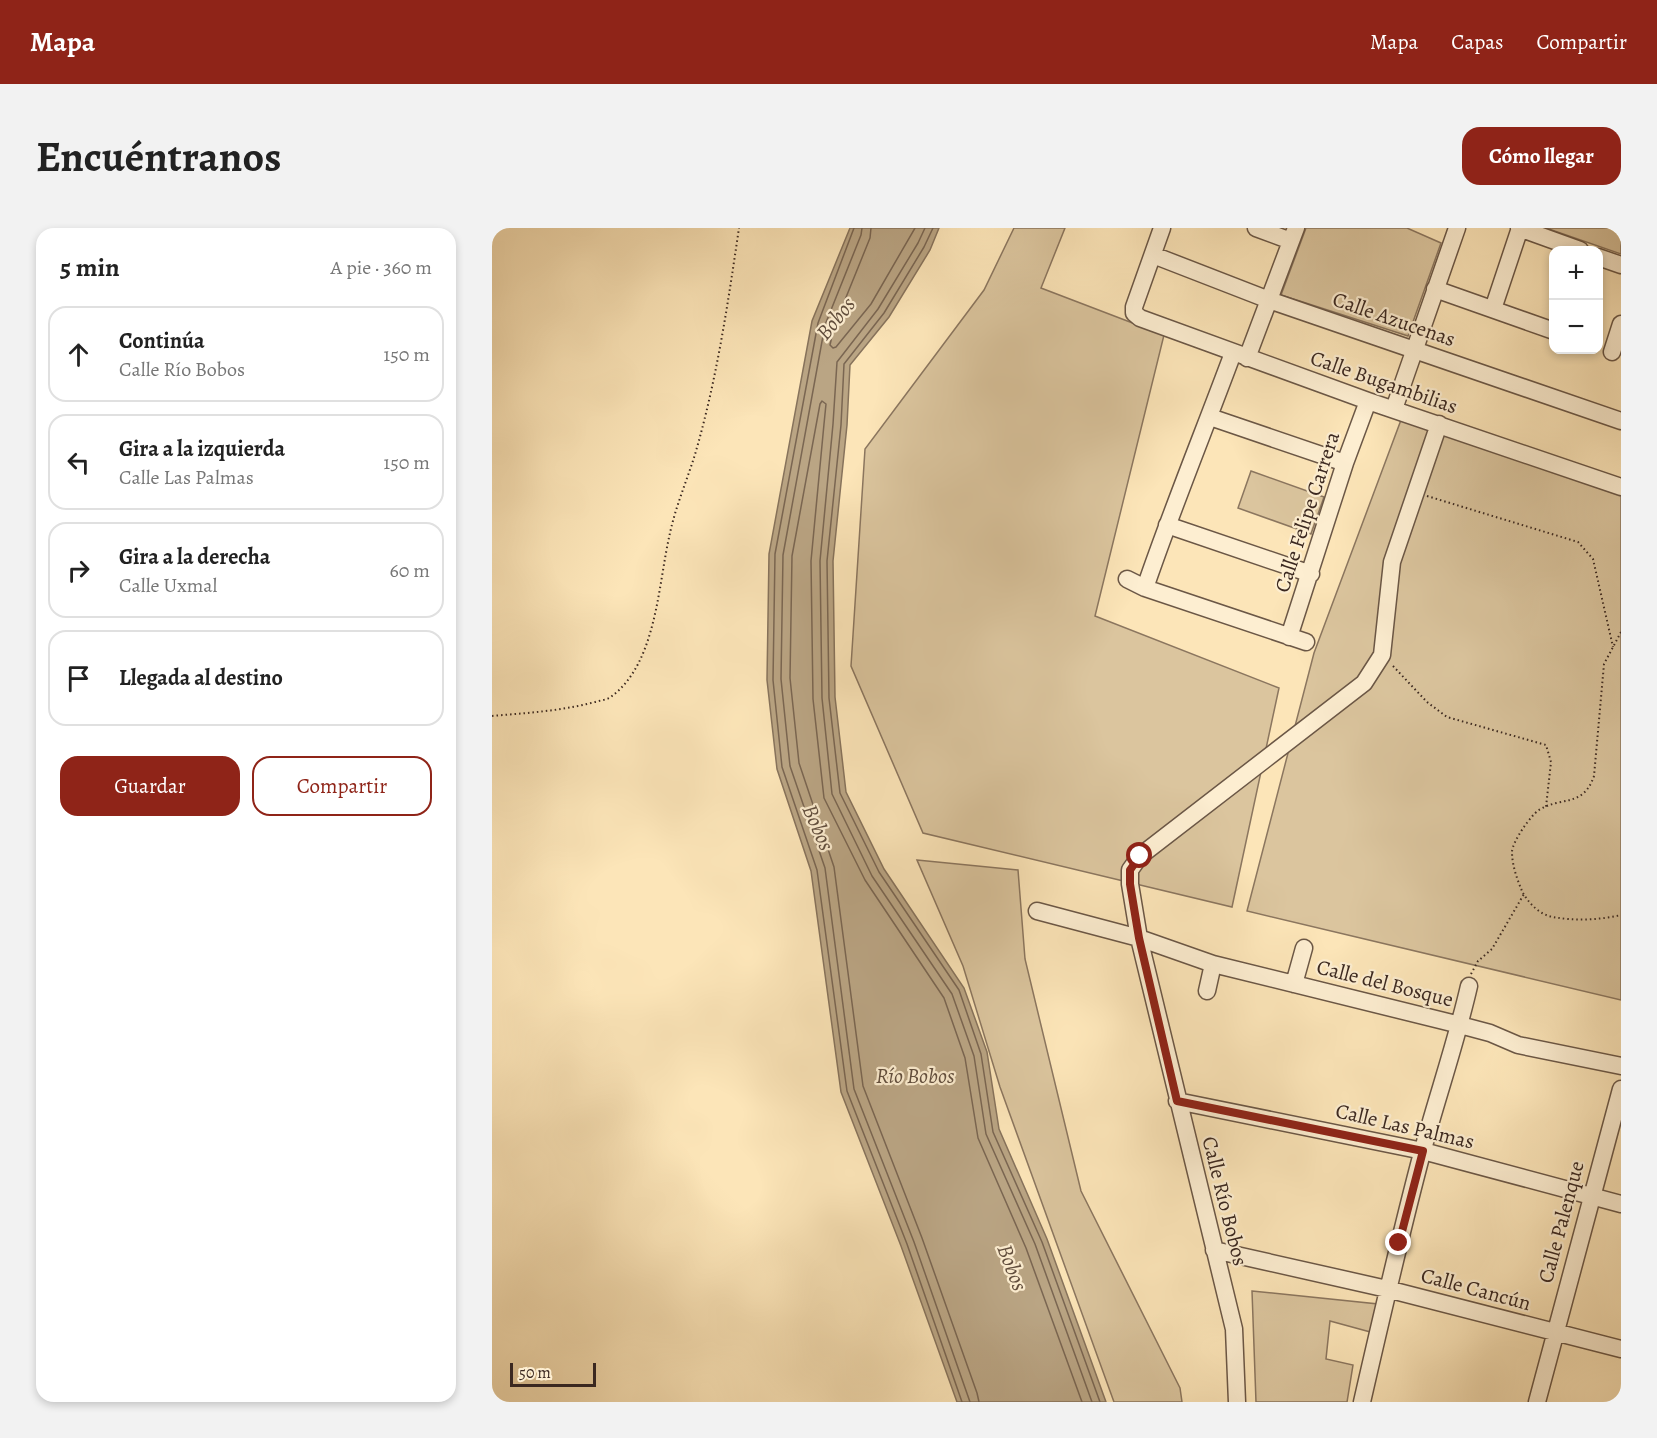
<!DOCTYPE html>
<html lang="es">
<head>
<meta charset="utf-8">
<style>
  :root { --surface:#fff; --page:#f2f2f2; --text:#222; --muted:#767676; --line:#e0e0e0; --accent:#8f2418 }
  body { margin:0; font-family:Alegreya,serif; background:var(--page); color:var(--text) }
  .controls { position:absolute; right:18px; top:18px; display:grid; overflow:hidden; border-radius:12px; box-shadow:0 3px 9px #0003 }
  .controls button { width:54px; height:54px; display:grid; place-items:center; padding:0; border:0; border-bottom:2px solid var(--line); background:var(--surface); color:var(--text); font:30px sans-serif }
  .scale { position:absolute; left:18px; bottom:15px; width:86px; box-sizing:border-box; padding-left:6px; border:3px solid #3b2820; border-top:0; font-size:16px; line-height:21px; white-space:nowrap; color:#3b2820; -webkit-text-stroke:4px #fdeed1; paint-order:stroke }
  .stop { position:absolute; width:18px; height:18px; margin:-14px; border:4px solid #8f2418; border-radius:50%; background:#fff }
  .stop.end { background:#8f2418; border-color:#fff; box-shadow:0 2px 6px #0008 }
  .list { margin:0; padding:0; list-style:none }
  h2 { display:flex; justify-content:space-between; align-items:center; height:78px; margin:0; padding:0 24px; font-size:26px }
  h2 small { font-size:20px; font-weight:400; color:var(--muted) }
  .list li { display:grid; grid-template-columns:39px 1fr auto; gap:18px; align-items:center; box-sizing:border-box; height:96px; margin:0 12px 12px; padding:0 12px; border:2px solid var(--line); border-radius:18px }
  .list b { display:block; font-size:22px; white-space:nowrap }
  .list p { margin:0; font-size:20px; white-space:nowrap; color:var(--muted) }
  .list em { font-size:20px; font-style:normal; color:var(--muted) }
  .actions { display:flex; gap:12px; padding:18px 24px }
  .actions a { flex:1; padding:14px 0; border:2px solid var(--accent); border-radius:18px; text-align:center; font-size:21px; color:var(--accent) }
  .actions .main { background:var(--accent); color:#fff }
  .icon { flex:none; width:33px; height:33px; fill:none; stroke:currentColor; stroke-width:2; stroke-linecap:round; stroke-linejoin:round }
  .map { position:relative; flex:none; width:1129px; height:1174px; overflow:hidden; border-radius:18px }
  header { display:flex; align-items:center; gap:36px; box-sizing:border-box; height:84px; padding:0 30px; background:var(--accent); color:#fff }
  header strong { font-size:28px }
  nav { display:flex; gap:33px; margin-inline-start:auto; font-size:21px }
  .intro { display:flex; align-items:center; justify-content:space-between; box-sizing:border-box; height:144px; padding:0 36px }
  h1 { margin:0; font-size:42px }
  .button { padding:15px 27px; border-radius:18px; background:var(--accent); color:#fff; font-size:21px; font-weight:700 }
  main { display:flex; gap:36px; padding:0 36px }
  aside { flex:1; background:var(--surface); border-radius:18px; box-shadow:0 3px 9px #0003 }
  .map>svg:first-child { display:block }
  .green { fill:#dbc59e; stroke:#8b765f; stroke-width:1.5 }
  .water { fill:#baa584; stroke:#87735c; stroke-width:1.5 }
  .lines { fill:none; stroke-linecap:round; stroke-linejoin:round }
  .shore { stroke:#7a6652; stroke-width:1.5 }
  .minor-casing { stroke:#6b5746; stroke-width:19 }
  .path { stroke:#3b2820; stroke-width:2; stroke-dasharray:1.5 3; stroke-linecap:butt }
  .minor { stroke:#fdeed1; stroke-width:16 }
  .route { stroke:#8f2418; stroke-width:8 }
  .labels { text-anchor:middle; stroke-width:4.5; stroke-linejoin:round; paint-order:stroke }
  .street-label { font-size:21px; fill:#3b2820; stroke:#fdeed1 }
  .water-label { font-size:22px; font-style:italic; fill:#614e3e; stroke:#fdeed1 }
</style>
</head>
<body>
<header>
<strong>Mapa</strong>
<nav><a>Mapa</a><a>Capas</a><a>Compartir</a></nav>
</header>
<div class="intro"><h1>Encuéntranos</h1><a class="button">Cómo llegar</a></div>
<main>
<aside>
<h2>5 min<small>A pie · 360 m</small></h2>
<ul class="list">
<li><svg class="icon" aria-label="ahead" viewBox="0 0 24 24"><path d="M12 20V5M6 11l6-6 6 6"/></svg><div><b>Continúa</b><p>Calle Río Bobos</p></div><em>150 m</em></li>
<li><svg class="icon" aria-label="left" viewBox="0 0 24 24"><path d="M17 20v-9H6M10 6l-5 5 5 5"/></svg><div><b>Gira a la izquierda</b><p>Calle Las Palmas</p></div><em>150 m</em></li>
<li><svg class="icon" aria-label="right" viewBox="0 0 24 24"><path d="M7 20v-9h11M14 6l5 5-5 5"/></svg><div><b>Gira a la derecha</b><p>Calle Uxmal</p></div><em>60 m</em></li>
<li><svg class="icon" aria-label="arrive" viewBox="0 0 24 24"><path d="M6 21V4h12l-3 4 3 4H6"/></svg><div><b>Llegada al destino</b></div></li>
</ul>
<div class="actions"><a class="main">Guardar</a><a>Compartir</a></div>
</aside>
<div class="map">
<svg width="1129" height="1174" viewBox="0 0 1129 1174">
  <rect width="100%" height="100%" fill="#fce5b8"/>
  <filter id="stains"><feTurbulence type="fractalNoise" baseFrequency=".00333" numOctaves="4"/><feColorMatrix values="0 0 0 0 .2 0 0 0 0 .09 0 0 0 0 .02 0 0 0 .5 -.17"/></filter>
  <radialGradient id="worn" r=".72"><stop offset=".6" stop-color="#630" stop-opacity="0"/><stop offset="1" stop-color="#630" stop-opacity=".3"/></radialGradient>
  <path class="green" d="M 522,0 L 573,0 L 549,60 L 672,107 L 603,388 L 787,460 L 740,679 L 431,605 L 359,438 L 373,221 L 492,62 Z
    M 814,0 L 915,0 L 949,15 L 916,108 L 789,67 Z
    M 1054,0 L 1129,0 L 1129,26 Z
    M 909,192 L 1129,260 L 1129,772 L 755,683 L 822,425 Z
    M 759,243 L 832,269 L 819,306 L 746,280 Z
    M 425,632 L 526,642 L 533,731 L 589,963 L 688,1160 L 690,1174 L 622,1174 L 508,859 L 471,738 Z
    M 760,1063 L 886,1076 L 882,1105 L 838,1093 L 834,1131 L 861,1137 L 855,1174 L 764,1174 Z"/>
  <path class="water" d="M 358,0 L 447,0 L 438,22 L 397,89 L 358,137 L 355,197 L 341,333 L 343,469 L 354,564 L 392,641 L 472,760 L 495,824 L 507,901 L 555,1011 L 614,1174 L 465,1174 L 409,1018 L 349,864 L 319,643 L 285,541 L 275,452 L 277,326 L 320,93 Z"/>
  <g class="lines">
    <path class="shore" d="M 362,0 L 326,95 L 283,326 L 281,452 L 290,539 L 325,642 L 355,863 L 415,1016 L 470,1174
      M 370,0 L 369,7 L 333,97 L 291,327 L 289,451 L 298,538 L 333,640 L 362,861 L 422,1014 L 478,1174
      M 379,0 L 378,10 L 342,99 L 338,117 L 341,120 L 344,119 L 379,76 L 423,0
      M 433,0 L 426,15 L 386,81 L 345,134 L 341,196 L 328,333 L 330,470 L 340,566 L 380,648 L 460,766 L 482,828 L 494,906 L 543,1016 L 600,1174
      M 441,0 L 432,19 L 392,85 L 352,136 L 349,197 L 335,333 L 337,470 L 348,565 L 387,644 L 467,762 L 489,826 L 501,904 L 550,1014 L 608,1174
      M 487,1174 L 485,1165 L 430,1010 L 371,858 L 342,639 L 307,535 L 298,450 L 300,328 L 328,176 L 330,173 L 334,176 L 332,196 L 319,333 L 321,471 L 332,570 L 373,652 L 452,770 L 473,830 L 486,910 L 534,1020 L 590,1174"/>
    <defs>
      <path id="minor" d="M 670,0 L 642,79 L 642,85 L 648,90 L 876,173 L 1129,259
        M 764,0 L 799,13
        M 1027,0 L 1088,22
        M 661,27 L 777,72 L 1129,193
        M 1106,29 L 1129,37
        M 943,61 L 1062,103
        M 1001,81 L 1028,0
        M 1120,124 L 1129,96
        M 755,130 L 804,0
        M 902,181 L 965,0
        M 718,189 L 853,235
        M 675,297 L 819,346
        M 635,351 L 653,360 L 814,414
        M 653,360 C 680,281 712,203 741,125
        M 797,409 L 853,235 L 876,173
        M 545,683 L 647,710 L 721,736 L 968,797 L 998,805 L 1026,817 L 1129,838
        M 802,756 L 812,720
        M 715,763 L 721,736
        M 685,873 L 931,923 L 1129,976
        M 722,1022 L 895,1061 L 1129,1121
        M 745,1174 L 742,1101 L 647,710 L 638,656 L 638,642 L 648,628 L 872,455 L 890,427 L 900,334 L 947,196
        M 870,1174 C 889,1091 908,1008 930,925 C 945,869 964,815 977,758
        M 1045,1174 L 1129,861"/>
    </defs>
    <use href="#minor" class="minor-casing"/>
    <path class="path" d="M 935,268 L 1086,314 L 1101,331 L 1121,419
      M 1129,404 L 1112,436 L 1102,548 C 1091,580 1069,568 1047,582 C 1039,587 1020,614 1020,624 C 1020,637 1025,651 1030,663 C 1036,675 1048,687 1061,689 C 1082,693 1108,692 1129,687
      M 901,438 L 935,474 L 955,489 L 1054,517 L 1059,534 L 1054,579
      M 0,488 C 35,485 69,483 103,474 C 109,472 116,472 120,468 C 165,434 166,356 178,305 C 184,277 196,250 204,223 C 225,150 236,75 247,0
      M 979,746 L 986,733 L 1000,721 L 1032,666"/>
    <use href="#minor" class="minor"/>
  </g>
  <g class="lines">
    <path class="route" d="M 648,628 L 638,642 L 638,656 L 647,710 L 685,873 L 931,923 L 907,1015"/>
  </g>
  <g class="labels">
    <g class="street-label">
      <text transform="translate(902 91) rotate(19)" y="7">Calle Azucenas</text>
      <text transform="translate(892 154) rotate(19)" y="7">Calle Bugambilias</text>
      <text transform="translate(815 284) rotate(-72)" y="7">Calle Felipe Carrera</text>
      <text transform="translate(893 755) rotate(14)" y="7">Calle del Bosque</text>
      <text transform="translate(913 898) rotate(13)" y="7">Calle Las Palmas</text>
      <text transform="translate(733 973) rotate(76)" y="7">Calle Río Bobos</text>
      <text transform="translate(1069 994) rotate(-75)" y="7">Calle Palenque</text>
      <text transform="translate(984 1061) rotate(15)" y="7">Calle Cancún</text>
    </g>
    <g class="water-label">
      <text transform="translate(343 90) rotate(-51)" y="8">Bobos</text>
      <text transform="translate(327 599) rotate(66)" y="8">Bobos</text>
      <text x="423" y="855">Río Bobos</text>
      <text transform="translate(521 1039) rotate(69)" y="8">Bobos</text>
    </g>
  </g>
  <rect width="100%" height="100%" filter="url(#stains)"/>
  <rect width="100%" height="100%" fill="url(#worn)"/>
</svg>
<div class="controls">
<button>+</button>
<button>−</button>
</div>
<div class="scale">50 m</div>
<div class="stop" style="left:648px;top:628px"></div>
<div class="stop end" style="left:907px;top:1015px"></div>
</div>
</main>
</body>
</html>
